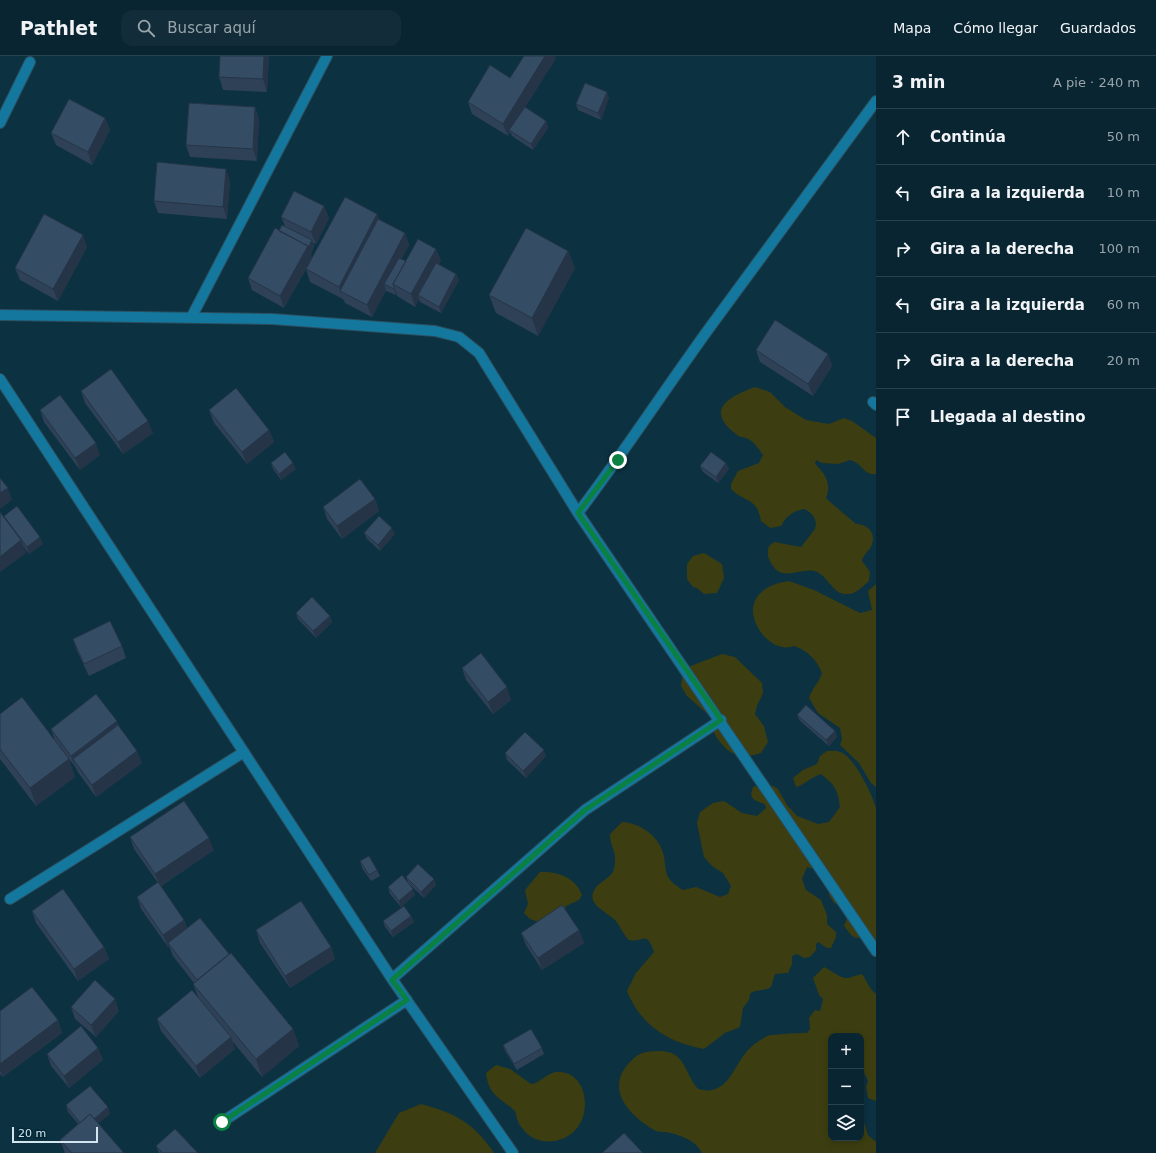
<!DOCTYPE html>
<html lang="es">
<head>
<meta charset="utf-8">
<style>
  :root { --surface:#092531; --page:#122d39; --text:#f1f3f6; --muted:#99a5ab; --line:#29424d }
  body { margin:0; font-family:"DejaVu Sans",sans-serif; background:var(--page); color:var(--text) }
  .controls { position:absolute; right:12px; bottom:12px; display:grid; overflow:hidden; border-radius:8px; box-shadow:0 2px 6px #0003 }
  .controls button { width:36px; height:36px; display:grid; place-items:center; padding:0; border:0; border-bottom:1px solid var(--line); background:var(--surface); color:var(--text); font:20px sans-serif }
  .scale { position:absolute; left:12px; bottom:10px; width:86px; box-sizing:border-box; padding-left:4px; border:2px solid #d3e6f0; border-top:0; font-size:11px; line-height:14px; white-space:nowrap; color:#d3e6f0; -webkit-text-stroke:3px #022737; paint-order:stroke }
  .stop { position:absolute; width:12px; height:12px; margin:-9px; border:3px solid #0b8043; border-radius:50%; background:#fff }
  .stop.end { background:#0b8043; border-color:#fff; box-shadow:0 1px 4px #0008 }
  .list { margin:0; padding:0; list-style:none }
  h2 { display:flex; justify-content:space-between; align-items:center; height:52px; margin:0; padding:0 16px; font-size:17px }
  h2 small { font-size:13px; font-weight:400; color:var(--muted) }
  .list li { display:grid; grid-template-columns:26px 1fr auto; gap:12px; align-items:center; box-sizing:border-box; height:56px; padding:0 16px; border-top:1px solid var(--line) }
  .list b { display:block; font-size:15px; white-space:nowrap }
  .list em { font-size:13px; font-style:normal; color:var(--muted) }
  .icon { flex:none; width:22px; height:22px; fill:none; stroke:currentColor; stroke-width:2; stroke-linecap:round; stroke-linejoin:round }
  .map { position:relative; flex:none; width:876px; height:1097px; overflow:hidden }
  header { display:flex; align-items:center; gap:24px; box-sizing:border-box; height:56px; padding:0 20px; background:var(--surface); border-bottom:1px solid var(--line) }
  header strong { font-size:19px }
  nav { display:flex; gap:22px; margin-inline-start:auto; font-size:14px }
  .search { width:280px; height:36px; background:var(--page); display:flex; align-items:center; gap:10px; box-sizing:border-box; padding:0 14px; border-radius:12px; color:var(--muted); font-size:15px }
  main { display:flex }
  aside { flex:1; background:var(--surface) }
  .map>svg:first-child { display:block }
  .green { fill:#3c3e11 }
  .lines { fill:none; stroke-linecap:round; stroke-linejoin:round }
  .minor-casing { stroke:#2c4e5d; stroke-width:12 }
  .minor { stroke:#13779e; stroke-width:10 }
  .wall { fill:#2e4157 }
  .shaded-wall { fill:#253547 }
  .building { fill:#354c65; stroke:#253547 }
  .route { stroke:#0b8043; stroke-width:5 }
</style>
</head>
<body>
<header>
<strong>Pathlet</strong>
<div class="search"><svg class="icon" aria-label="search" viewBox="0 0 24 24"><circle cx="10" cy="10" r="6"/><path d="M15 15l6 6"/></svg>Buscar aquí</div>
<nav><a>Mapa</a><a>Cómo llegar</a><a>Guardados</a></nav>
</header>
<main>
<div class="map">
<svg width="876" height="1097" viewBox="0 0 876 1097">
  <rect width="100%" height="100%" fill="#0c3141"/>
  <path class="green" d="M 755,331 L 770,336 L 785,351 L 806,364 L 829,368 L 844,362 L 852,365 L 876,382 L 876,418 C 864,420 861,406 850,404 L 838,408 L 822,407 L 816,404 L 815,408 C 825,417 832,428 826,442 L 830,446 L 856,468 C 867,468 876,476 872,488 C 870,495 863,498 862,505 L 870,516 L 869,525 C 863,530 856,538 848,538 C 835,540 829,523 819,517 C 804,508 782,529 771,507 C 767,501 767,496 769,490 L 774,486 L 801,491 L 815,473 C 818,464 812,456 804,453 C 792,455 786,461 781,470 L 770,472 L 761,465 C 757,441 745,447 731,433 L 731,428 L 738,415 L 759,407 L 763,399 C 758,392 754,385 746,382 C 742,381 740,381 737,379 C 704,354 728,341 755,331 Z
    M 704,497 L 722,508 L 724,522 L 717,537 L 704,538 L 697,532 L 693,531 L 687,523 L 687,508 L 693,500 Z
    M 789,525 L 814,534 L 860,557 L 872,554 L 868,535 L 876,528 L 876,731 L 871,727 L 859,707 L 840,689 L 842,683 L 840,672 L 818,657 L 809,642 C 812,632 819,627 822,617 C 816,603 808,595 794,590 C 765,602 721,535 789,525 Z
    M 722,598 L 735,601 L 762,627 L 763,637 L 757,650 L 755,658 L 764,670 L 768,686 L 761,697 C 736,705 725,696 713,675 L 714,669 L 712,662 L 687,640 L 681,630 L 683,617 L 688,611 Z
    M 827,695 C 831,695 836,694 840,696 C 854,700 872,738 876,752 L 876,889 L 862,881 L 856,882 L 851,879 L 844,870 L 849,858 L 846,851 L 834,847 L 829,839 L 828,832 L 815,813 L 807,811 L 802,823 L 806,834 L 821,844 L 827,859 L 827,868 L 836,876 L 836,881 L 831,892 L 827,892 L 818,886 L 816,888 L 816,894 L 810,901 L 804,902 L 797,898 L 792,900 L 792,908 L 788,917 L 775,918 L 771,931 C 764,936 756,932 750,938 L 749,944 L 743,952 L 740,971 L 725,977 L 704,993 C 669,987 640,969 627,935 L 636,917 L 654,896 C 646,873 644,887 629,884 C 623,878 620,870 615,864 C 604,854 583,847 597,830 C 603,824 612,821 614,813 C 618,793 610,794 610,778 L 622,766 C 641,767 660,781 664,800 C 665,806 665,813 667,819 C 670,826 677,830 683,834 L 696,831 L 720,841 L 728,838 L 731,830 L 723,817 L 712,810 L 704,801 L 697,767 L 700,756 L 713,747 L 724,745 L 742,757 L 757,760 L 766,752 L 765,748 C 754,745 747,741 754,730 L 761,732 L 773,730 L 778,733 L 787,749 L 797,760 L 818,768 L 829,766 L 840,751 C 838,734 835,729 821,718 C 811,721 801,731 796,731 L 793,722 L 803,714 L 817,708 L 820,700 Z
    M 540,816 C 558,815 576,822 582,839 L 579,844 L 566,850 L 565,854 L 542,867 L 530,863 L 524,857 L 528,848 L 525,834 Z
    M 824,911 C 831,914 840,923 848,922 C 853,921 857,919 862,918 C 867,925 870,934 876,938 L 876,1045 L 868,1042 L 866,1031 L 868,1025 L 861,1010 L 861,980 L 831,980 L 831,1082 L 861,1082 L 861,1057 L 868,1079 L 876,1086 L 876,1097 L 702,1097 C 695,1083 679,1079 666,1076 C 662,1076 657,1076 654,1074 C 629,1059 604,1033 630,1006 C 640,996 643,996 657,995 C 686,994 683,1015 698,1033 C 727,1041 732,1013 747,995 C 752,989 760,984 767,980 C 772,978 801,977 807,977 L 810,973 L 809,962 L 815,954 L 820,955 L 823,943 L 819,939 L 813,922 Z
    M 496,1009 L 510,1013 L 531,1028 C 541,1028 548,1014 561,1016 C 587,1019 591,1055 577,1072 C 562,1090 535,1090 522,1072 C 517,1066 517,1061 515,1055 C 500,1041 489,1041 486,1017 Z
    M 421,1048 C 455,1057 474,1067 494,1097 L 375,1097 L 399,1057 Z"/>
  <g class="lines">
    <defs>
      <path id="minor" d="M 0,67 L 30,6
        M 0,259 L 272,263 L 435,275 L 459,281 L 479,297 L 578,457 L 876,895
        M 191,262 L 327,0
        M 0,323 L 392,923 L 513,1097
        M 873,346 L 876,349
        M 578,457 C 625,395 667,330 713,267 C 767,193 822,119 876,45
        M 10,843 L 244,696
        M 392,923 L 585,754 L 721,664
        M 222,1066 L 407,944"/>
    </defs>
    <use href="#minor" class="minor-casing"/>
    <use href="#minor" class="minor"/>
  </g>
  <path class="wall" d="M 220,0 L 269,0 L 267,36 L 223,34 L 219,21 Z
    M 556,2 L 525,51 L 546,65 L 548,72 L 533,94 L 512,80 L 510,76 L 508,80 L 472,58 L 468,46 L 510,22 Z
    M 609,42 L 601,64 L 578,54 L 576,48 Z
    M 255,51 L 259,63 L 257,105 L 190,101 L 186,89 Z
    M 105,62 L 110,74 L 92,109 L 56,89 L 51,77 Z
    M 230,125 L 227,163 L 158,157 L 154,145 Z
    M 324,150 L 329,162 L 316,188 L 313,187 L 314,190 L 311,198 L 312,202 L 377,158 L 379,164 L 405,177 L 409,189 L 401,203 L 406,205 L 436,193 L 441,205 L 439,208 L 456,218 L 459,224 L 441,257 L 420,246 L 419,243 L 415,251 L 397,240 L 397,238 L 396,239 L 386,235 L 386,234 L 372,261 L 345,247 L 343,243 L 310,226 L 306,213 L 284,252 L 252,234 L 248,222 L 279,175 L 285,170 L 281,161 Z
    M 87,191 L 58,245 L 20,224 L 15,212 Z
    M 568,195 L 575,212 L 538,280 L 496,257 L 489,239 Z
    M 756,294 L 828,298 L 832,310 L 813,340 L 760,306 Z
    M 81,335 L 153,377 L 123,398 L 85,347 Z
    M 40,354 L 100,399 L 80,414 L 44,366 Z
    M 209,354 L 269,374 L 274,386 L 247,408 L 214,367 Z
    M 271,407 L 296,413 L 281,424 L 273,413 Z
    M 726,407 L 729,413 L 718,427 L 703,416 L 700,410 Z
    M 375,443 L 379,455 L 342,483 L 327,463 L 323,451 Z
    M 0,456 L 5,463 L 4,460 L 43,488 L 29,498 L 23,490 L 26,497 L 0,516 Z
    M 364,477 L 395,478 L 380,495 L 367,483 Z
    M 296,557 L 330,560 L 332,566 L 316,582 L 298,563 Z
    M 73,583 L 122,590 L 126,602 L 89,620 L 77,595 Z
    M 462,612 L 511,644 L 493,658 L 466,624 Z
    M 0,658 L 55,685 L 51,673 L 118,669 L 142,707 L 96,741 L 77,715 L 76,712 L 69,703 L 75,721 L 36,750 L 0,703 Z
    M 797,659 L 835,675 L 837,681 L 829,690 L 800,665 Z
    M 505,697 L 546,700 L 526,722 L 507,704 Z
    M 130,781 L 214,794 L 161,830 L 184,864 L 187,872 L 229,898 L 293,973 L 299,990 L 262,1021 L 232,985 L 235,993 L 200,1022 L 161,975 L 157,963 L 198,941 L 193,928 L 194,927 L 173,900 L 169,890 L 168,891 L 141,853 L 137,841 L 158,827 L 134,793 Z
    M 360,805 L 377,814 L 380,820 L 371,825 L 362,812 Z
    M 406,821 L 434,823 L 436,829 L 424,842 L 410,829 L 415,839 L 401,851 L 390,838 L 388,831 L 408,826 Z
    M 32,855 L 104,891 L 109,903 L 78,925 L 36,867 Z
    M 411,860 L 414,866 L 393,881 L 385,871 L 383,865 Z
    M 256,874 L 331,891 L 335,903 L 290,932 L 260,887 Z
    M 579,874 L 584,887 L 542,914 L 526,889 L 521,877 Z
    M 71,951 L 119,955 L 96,981 L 75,963 Z
    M 0,955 L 58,964 L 62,977 L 3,1021 L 0,1018 Z
    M 503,989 L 542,992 L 544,998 L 517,1014 L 505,995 Z
    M 98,992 L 103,1004 L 69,1032 L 51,1010 L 47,998 Z
    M 66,1049 L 108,1051 L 110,1058 L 98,1067 L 124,1097 L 65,1097 L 60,1084 L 78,1068 L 68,1056 Z
    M 156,1090 L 198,1097 L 159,1097 Z"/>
  <path class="shaded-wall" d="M 264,0 L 269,0 L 267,36 L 263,23 Z
    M 545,0 L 555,0 L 556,2 L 511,75 L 509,74 L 510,76 L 508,80 L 503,68 Z
    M 607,36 L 609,42 L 601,64 L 598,57 Z
    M 255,51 L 259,63 L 257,105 L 253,93 Z
    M 105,62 L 110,74 L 92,109 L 88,96 Z
    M 546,65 L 548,72 L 533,94 L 531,88 Z
    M 226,113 L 230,125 L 227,163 L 223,151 Z
    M 324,150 L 329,162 L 316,188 L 311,176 Z
    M 377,158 L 382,171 L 340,235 L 343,243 L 339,231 Z
    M 405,177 L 409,189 L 388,230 L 384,228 L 386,234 L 372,261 L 367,249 Z
    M 83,179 L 87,191 L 58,245 L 53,233 Z
    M 312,184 L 314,190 L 311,198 L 312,202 L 284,252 L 280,240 L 308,190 Z
    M 436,193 L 441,205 L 421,241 L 418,239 L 419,243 L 415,251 L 411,238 Z
    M 568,195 L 575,212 L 538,280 L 532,262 Z
    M 456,218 L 459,224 L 441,257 L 439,251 Z
    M 394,232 L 397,238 L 396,239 L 394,233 Z
    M 828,298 L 832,310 L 813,340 L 808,328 Z
    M 148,365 L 153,377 L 123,398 L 118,386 Z
    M 269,374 L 274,386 L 247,408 L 242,396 Z
    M 96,387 L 100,399 L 80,414 L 75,402 Z
    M 293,407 L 296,413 L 281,424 L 279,418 Z
    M 726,407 L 729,413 L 718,427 L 716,421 Z
    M 8,432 L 12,444 L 0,453 L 0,437 Z
    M 375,443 L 379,455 L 342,483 L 337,470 Z
    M 392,472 L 395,478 L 380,495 L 378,489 Z
    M 40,481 L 43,488 L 29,498 L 27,491 Z
    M 21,484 L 26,497 L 0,516 L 0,501 Z
    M 330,560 L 332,566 L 316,582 L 313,575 Z
    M 507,631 L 511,644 L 493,658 L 488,646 Z
    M 117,665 L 121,677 L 73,703 L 76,712 L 71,700 Z
    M 835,675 L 837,681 L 829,690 L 826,684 Z
    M 544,694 L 546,700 L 526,722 L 523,715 Z
    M 137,695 L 142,707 L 96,741 L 92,729 Z
    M 69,703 L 75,721 L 36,750 L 30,732 Z
    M 209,782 L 214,794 L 160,830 L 155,818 Z
    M 434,823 L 436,829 L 424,842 L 421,836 Z
    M 413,833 L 415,839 L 401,851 L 399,845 Z
    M 411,860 L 414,866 L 393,881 L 391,875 Z
    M 184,864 L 189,876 L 168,887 L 169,890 L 168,891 L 163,879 Z
    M 579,874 L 584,887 L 542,914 L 538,902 Z
    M 104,891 L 109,903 L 78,925 L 74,913 Z
    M 331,891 L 335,903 L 290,932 L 285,920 Z
    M 115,943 L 119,955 L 96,981 L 91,969 Z
    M 58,964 L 62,977 L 3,1021 L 0,1014 L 0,1008 Z
    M 293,973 L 299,990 L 262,1021 L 256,1003 Z
    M 231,981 L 235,993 L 200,1022 L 196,1010 Z
    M 98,992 L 103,1004 L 69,1032 L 64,1020 Z
    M 108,1051 L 110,1058 L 86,1077 L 84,1071 Z"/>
  <path class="building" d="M 220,0 L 264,0 L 263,23 L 219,21 Z
    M 524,0 L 545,0 L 503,68 L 468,46 L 490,9 L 510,22 Z
    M 585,27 L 607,36 L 598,57 L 576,48 Z
    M 69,43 L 105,62 L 88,96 L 51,77 Z
    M 189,47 L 255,51 L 253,93 L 186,89 Z
    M 525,51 L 546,65 L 531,88 L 509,74 Z
    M 157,106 L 226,113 L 223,151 L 154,145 Z
    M 294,135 L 324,150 L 311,176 L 281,161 Z
    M 345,141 L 377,158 L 339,231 L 306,213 Z
    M 44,158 L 83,179 L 53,233 L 15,212 Z
    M 378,163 L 405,177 L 367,249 L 340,235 Z
    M 282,169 L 312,184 L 308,192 L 308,190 L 279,175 Z
    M 275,172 L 308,190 L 280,240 L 248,222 Z
    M 526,172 L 568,195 L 532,262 L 489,239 Z
    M 418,183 L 436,193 L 411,238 L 393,228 Z
    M 399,202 L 406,205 L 393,228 L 394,232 L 394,233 L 384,228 Z
    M 436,207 L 456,218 L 439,251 L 418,239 Z
    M 775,264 L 828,298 L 808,328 L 756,294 Z
    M 111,313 L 148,365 L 118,386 L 81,335 Z
    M 236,332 L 269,374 L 242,396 L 209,354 Z
    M 60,339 L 96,387 L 75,402 L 40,354 Z
    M 285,396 L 293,407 L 279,418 L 271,407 Z
    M 711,396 L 726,407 L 716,421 L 700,410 Z
    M 0,422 L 8,432 L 0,437 Z
    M 360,423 L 375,443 L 337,470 L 323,451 Z
    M 17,450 L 40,481 L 27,491 L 4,460 Z
    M 0,456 L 21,484 L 0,501 Z
    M 379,460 L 392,472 L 378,489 L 364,477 Z
    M 312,541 L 330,560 L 313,575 L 296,557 Z
    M 110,565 L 122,590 L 84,608 L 73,583 Z
    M 481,597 L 507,631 L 488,646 L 462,612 Z
    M 96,638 L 117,665 L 71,700 L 51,673 Z
    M 22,641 L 69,703 L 30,732 L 0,693 L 0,658 Z
    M 806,649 L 835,675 L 826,684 L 797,659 Z
    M 118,669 L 137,695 L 92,729 L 73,703 Z
    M 525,676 L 544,694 L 523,715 L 505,697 Z
    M 184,745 L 209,782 L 155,818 L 130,781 Z
    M 369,800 L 377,814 L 369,819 L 360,805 Z
    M 418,808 L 434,823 L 421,836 L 406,821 Z
    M 402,819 L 413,833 L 399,845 L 388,831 Z
    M 158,826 L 184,864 L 163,879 L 137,841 Z
    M 63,833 L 104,891 L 74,913 L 32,855 Z
    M 301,845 L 331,891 L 285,920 L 256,874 Z
    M 562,849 L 579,874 L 538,902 L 521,877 Z
    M 404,850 L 411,860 L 391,875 L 383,865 Z
    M 200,862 L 229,898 L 197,924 L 168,887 Z
    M 231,897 L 293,973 L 256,1003 L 193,928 Z
    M 95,924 L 115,943 L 91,969 L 71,951 Z
    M 32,931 L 58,964 L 0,1008 L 0,955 Z
    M 192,934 L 231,981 L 196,1010 L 157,963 Z
    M 81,970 L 98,992 L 64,1020 L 47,998 Z
    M 531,973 L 542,992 L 514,1008 L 503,989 Z
    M 90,1030 L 108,1051 L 94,1063 L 90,1058 L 80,1067 L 66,1049 Z
    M 90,1058 L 123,1096 L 123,1097 L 72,1097 L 60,1084 Z
    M 175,1073 L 198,1097 L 163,1097 L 156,1090 Z
    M 624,1077 L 643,1097 L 602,1097 Z"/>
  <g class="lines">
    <path class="route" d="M 222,1066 L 407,944 L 392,924 L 585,754 L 721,664 L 578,457 L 618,404"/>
  </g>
</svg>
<div class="controls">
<button>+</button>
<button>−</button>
<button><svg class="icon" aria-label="layers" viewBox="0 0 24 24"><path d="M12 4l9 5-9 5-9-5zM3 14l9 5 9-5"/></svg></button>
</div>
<div class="scale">20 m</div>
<div class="stop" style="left:222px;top:1066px"></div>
<div class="stop end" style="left:618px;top:404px"></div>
</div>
<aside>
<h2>3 min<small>A pie · 240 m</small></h2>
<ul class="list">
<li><svg class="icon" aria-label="ahead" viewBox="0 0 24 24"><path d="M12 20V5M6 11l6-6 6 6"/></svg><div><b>Continúa</b></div><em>50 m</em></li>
<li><svg class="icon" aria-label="left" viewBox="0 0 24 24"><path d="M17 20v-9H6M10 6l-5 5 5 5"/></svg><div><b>Gira a la izquierda</b></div><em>10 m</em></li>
<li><svg class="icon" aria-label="right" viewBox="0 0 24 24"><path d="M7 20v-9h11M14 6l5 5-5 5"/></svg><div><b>Gira a la derecha</b></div><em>100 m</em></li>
<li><svg class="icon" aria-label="left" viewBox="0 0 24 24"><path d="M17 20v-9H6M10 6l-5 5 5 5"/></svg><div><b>Gira a la izquierda</b></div><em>60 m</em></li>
<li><svg class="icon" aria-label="right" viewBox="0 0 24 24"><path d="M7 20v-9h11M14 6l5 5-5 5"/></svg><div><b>Gira a la derecha</b></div><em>20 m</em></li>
<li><svg class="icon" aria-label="arrive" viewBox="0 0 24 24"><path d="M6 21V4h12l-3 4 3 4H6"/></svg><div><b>Llegada al destino</b></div></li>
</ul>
</aside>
</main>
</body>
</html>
